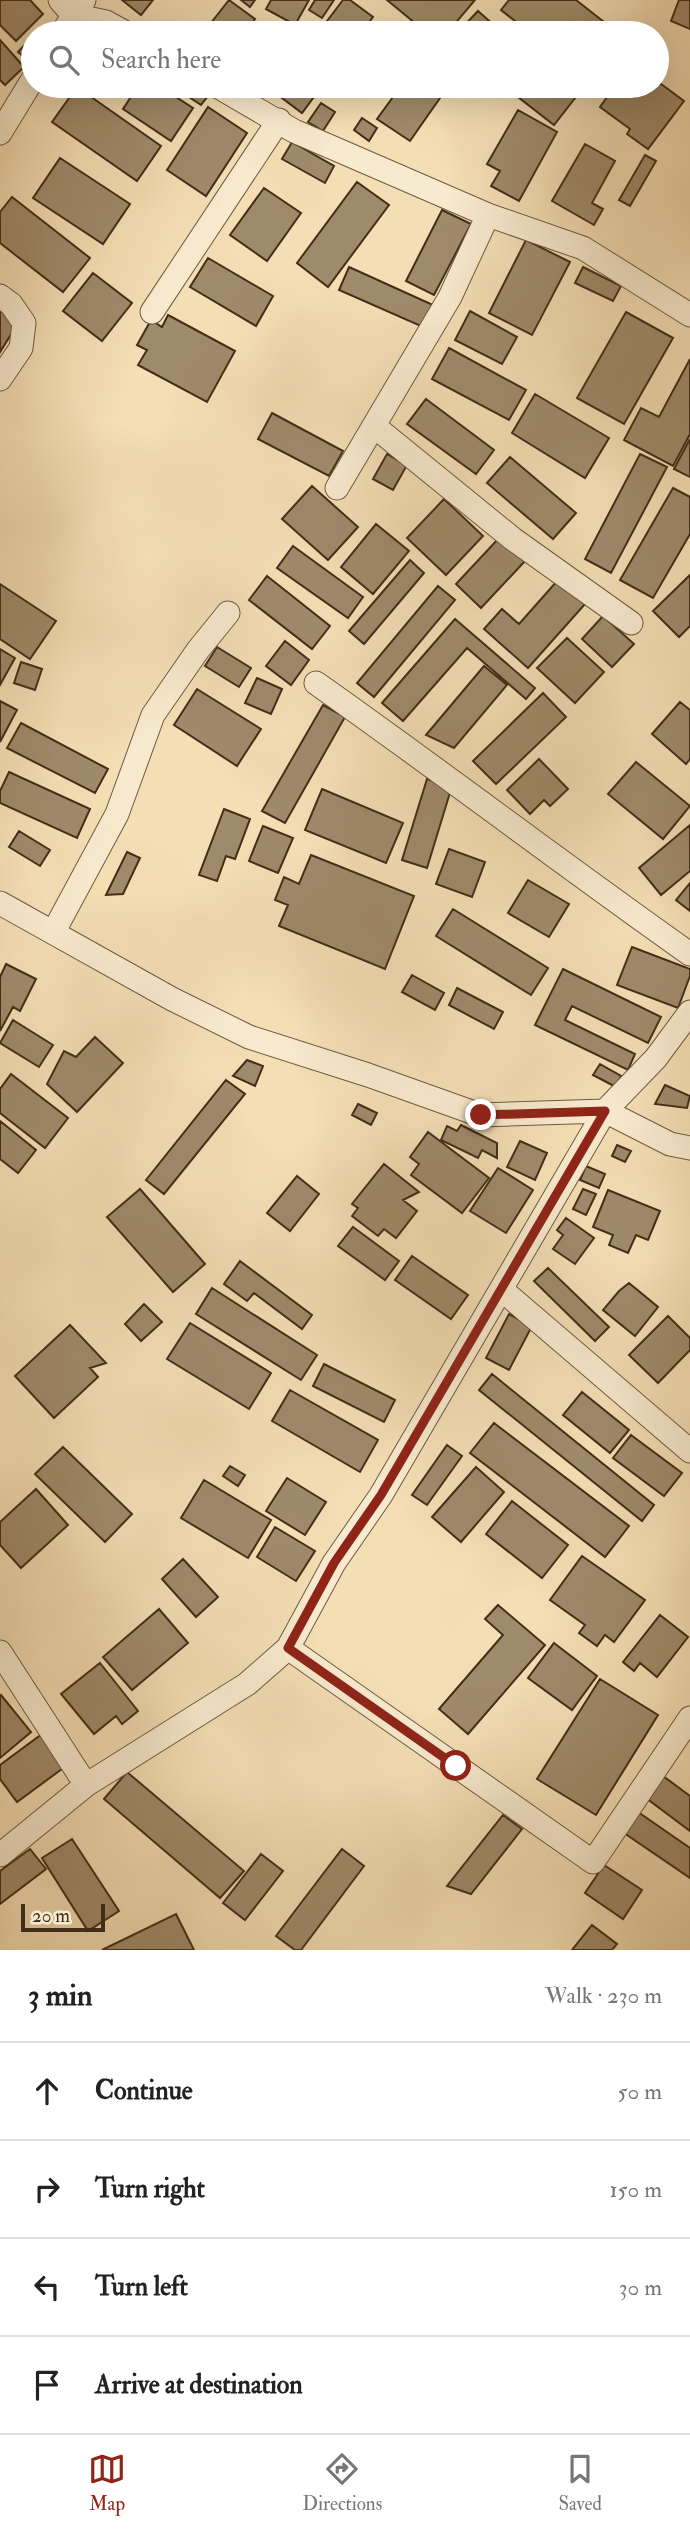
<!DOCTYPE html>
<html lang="en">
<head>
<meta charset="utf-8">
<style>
  :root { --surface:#fff; --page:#f6f6f6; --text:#222; --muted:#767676; --line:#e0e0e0; --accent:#8f2418 }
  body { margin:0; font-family:"IM FELL Double Pica",serif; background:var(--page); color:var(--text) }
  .scale { position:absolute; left:21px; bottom:18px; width:84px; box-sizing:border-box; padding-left:7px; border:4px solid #432e19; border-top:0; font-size:19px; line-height:24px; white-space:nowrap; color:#432e19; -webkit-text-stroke:5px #f8eace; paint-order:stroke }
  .stop { position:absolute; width:21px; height:21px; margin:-16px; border:5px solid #8f2418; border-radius:50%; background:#fff }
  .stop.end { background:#8f2418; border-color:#fff; box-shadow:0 2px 7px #0008 }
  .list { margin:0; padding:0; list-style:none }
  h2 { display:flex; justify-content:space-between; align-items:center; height:91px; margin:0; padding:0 28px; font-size:30px }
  h2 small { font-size:23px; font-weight:400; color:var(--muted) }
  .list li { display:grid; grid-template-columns:46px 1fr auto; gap:21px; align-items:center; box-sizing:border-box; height:98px; padding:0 28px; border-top:2px solid var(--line) }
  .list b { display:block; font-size:26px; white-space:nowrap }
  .list em { font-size:23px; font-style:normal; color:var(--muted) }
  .icon { flex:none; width:38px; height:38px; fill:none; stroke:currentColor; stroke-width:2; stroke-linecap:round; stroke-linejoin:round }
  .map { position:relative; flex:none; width:690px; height:1950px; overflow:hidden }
  .search { position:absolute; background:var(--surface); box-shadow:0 7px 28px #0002; left:21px; right:21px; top:21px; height:77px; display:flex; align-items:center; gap:18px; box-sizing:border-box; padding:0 24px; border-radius:38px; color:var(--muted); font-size:26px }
  .sheet { height:483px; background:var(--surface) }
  nav { display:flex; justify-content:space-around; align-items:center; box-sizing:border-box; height:98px; border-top:2px solid var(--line); background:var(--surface); font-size:19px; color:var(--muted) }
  nav a { display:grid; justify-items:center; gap:4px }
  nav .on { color:var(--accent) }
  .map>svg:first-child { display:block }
  .building { fill:#9f8a6a; stroke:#432e19; stroke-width:2 }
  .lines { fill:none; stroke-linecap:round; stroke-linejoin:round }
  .minor-casing { stroke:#6f5a40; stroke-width:25 }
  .minor { stroke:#f8eace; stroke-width:23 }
  .route { stroke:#8f2418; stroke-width:9 }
</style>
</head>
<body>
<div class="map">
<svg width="690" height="1950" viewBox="0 0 690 1950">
  <rect width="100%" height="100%" fill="#f4deb4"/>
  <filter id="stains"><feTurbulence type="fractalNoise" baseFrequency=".00286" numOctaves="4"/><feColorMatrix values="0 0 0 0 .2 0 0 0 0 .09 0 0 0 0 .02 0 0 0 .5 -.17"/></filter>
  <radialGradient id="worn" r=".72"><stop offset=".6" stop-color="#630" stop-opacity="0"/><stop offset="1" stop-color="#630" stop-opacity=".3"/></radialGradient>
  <path class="building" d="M 0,0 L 30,0 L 43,14 L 16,41 L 0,25 Z
    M 122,0 L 153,0 L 141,15 Z
    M 229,0 L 255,19 L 244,33 L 203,33 Z
    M 241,0 L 255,0 L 250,7 Z
    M 271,0 L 309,0 L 295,25 L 266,9 Z
    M 315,0 L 334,0 L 322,18 L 309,10 Z
    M 343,0 L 350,0 L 373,17 L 361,33 L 318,33 Z
    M 387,0 L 475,0 L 447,33 L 427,33 Z
    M 509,0 L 576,0 L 618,33 L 530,33 L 501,10 Z
    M 679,0 L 690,0 L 690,29 L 671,21 Z
    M 478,11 L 503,33 L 457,33 Z
    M 266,23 L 281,33 L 259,33 Z
    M 290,27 L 301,33 L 286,33 Z
    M 33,36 L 33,61 L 31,63 L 18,52 Z
    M 0,40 L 24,67 L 5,85 L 0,80 Z
    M 657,81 L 684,101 L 648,149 L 627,134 L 630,129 L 600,107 L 615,86 L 657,86 Z
    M 138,86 L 159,86 L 193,108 L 171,141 L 123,109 Z
    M 192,86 L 208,96 L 201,105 L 174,87 Z
    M 279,86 L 322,86 L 302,113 L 274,92 Z
    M 401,86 L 444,86 L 447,88 L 410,141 L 377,119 Z
    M 527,86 L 569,86 L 579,93 L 554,125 L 518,97 Z
    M 77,87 L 161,146 L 137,181 L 52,122 Z
    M 321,103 L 335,112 L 323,131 L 308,122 Z
    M 208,107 L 247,133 L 206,196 L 167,170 Z
    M 518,110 L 557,132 L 519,201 L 491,186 L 500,171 L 487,164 Z
    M 362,118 L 377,128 L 369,141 L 354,130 Z
    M 292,142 L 334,166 L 325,183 L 282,159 Z
    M 585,144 L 615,161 L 592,203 L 603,209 L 594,225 L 552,201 Z
    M 645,155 L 656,161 L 630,206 L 619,200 Z
    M 60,158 L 130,204 L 103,244 L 33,198 Z
    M 357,182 L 389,205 L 328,287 L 297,263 Z
    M 264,188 L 301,213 L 267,261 L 230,235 Z
    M 12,197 L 90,258 L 63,292 L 0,243 L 0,212 Z
    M 442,210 L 471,224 L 434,295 L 406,281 Z
    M 526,240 L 570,262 L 532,335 L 489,313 Z
    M 208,258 L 273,296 L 256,326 L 190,287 Z
    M 349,267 L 433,305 L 423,327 L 339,290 Z
    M 583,267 L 621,286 L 613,301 L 575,283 Z
    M 93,273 L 132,303 L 102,341 L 63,311 Z
    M 0,307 L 20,320 L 0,352 Z
    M 470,311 L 517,337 L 502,364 L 455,340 Z
    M 626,312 L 673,338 L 624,424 L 577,398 Z
    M 168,315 L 235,351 L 207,402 L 138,365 L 147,350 L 137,345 L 151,320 L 162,327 Z
    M 449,348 L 526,390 L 509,420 L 432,379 Z
    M 690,359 L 690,434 L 673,466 L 624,440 L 641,408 L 659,417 Z
    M 535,394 L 609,438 L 585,478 L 512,433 Z
    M 426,399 L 494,450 L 476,474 L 407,424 Z
    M 272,413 L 343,451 L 329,476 L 258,439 Z
    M 690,439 L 690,477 L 674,469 Z
    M 387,454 L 407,465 L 393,490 L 373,479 Z
    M 640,454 L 667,467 L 611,573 L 585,559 Z
    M 510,457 L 576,513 L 553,539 L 487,483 Z
    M 312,486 L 358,527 L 328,560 L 282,519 Z
    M 673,488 L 690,497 L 690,534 L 653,598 L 620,580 Z
    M 444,499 L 483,536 L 446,575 L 407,538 Z
    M 376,524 L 409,551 L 373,594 L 341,567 Z
    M 500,537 L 526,560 L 481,608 L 456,584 Z
    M 293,546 L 363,597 L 348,618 L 277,568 Z
    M 410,560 L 424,573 L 364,644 L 349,631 Z
    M 690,575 L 690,626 L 679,637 L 653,611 Z
    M 267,576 L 330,626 L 312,649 L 249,600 Z
    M 558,580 L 585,604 L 528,668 L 484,629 L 502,609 L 519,624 Z
    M 0,584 L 56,621 L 30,659 L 0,639 Z
    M 438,586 L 455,600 L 374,697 L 357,683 Z
    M 603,616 L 634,644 L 612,667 L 582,639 Z
    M 455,619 L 535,688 L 526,699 L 467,648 L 403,721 L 382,703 Z
    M 567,638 L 604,672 L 575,703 L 537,668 Z
    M 285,641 L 309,660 L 291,685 L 266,666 Z
    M 217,647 L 251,668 L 239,687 L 205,666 Z
    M 0,649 L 15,658 L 0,685 Z
    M 21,662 L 42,669 L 35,690 L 14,683 Z
    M 484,666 L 507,685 L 454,748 L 426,735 Z
    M 257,678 L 282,689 L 271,714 L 245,703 Z
    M 197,689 L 261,729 L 237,766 L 174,725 Z
    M 543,693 L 566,717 L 496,784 L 473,761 Z
    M 0,701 L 17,710 L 0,742 Z
    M 680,702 L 690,710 L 690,759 L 686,764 L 652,734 Z
    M 323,705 L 345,717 L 285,823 L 262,811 Z
    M 21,723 L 108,769 L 95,793 L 7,748 Z
    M 539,759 L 568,789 L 550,806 L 544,800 L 530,814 L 507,790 Z
    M 636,762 L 690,806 L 663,839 L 608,794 Z
    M 9,772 L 90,809 L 77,838 L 0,803 L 0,791 Z
    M 427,779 L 452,786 L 427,868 L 402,860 Z
    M 322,789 L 403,823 L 386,863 L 305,830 Z
    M 224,809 L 250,819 L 235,859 L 226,856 L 217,881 L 199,875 Z
    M 690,825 L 690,871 L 661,895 L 639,868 Z
    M 263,826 L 293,838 L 278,873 L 249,861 Z
    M 19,831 L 50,850 L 40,866 L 9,847 Z
    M 449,849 L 485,862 L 472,897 L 436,884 Z
    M 127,852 L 140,858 L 123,894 L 106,895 Z
    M 311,855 L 414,896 L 385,969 L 279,926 L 288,905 L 275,900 L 284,877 L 299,884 Z
    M 528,880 L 569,904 L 549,937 L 508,913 Z
    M 690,883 L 690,911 L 676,900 Z
    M 453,909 L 548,968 L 531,995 L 436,936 Z
    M 632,947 L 690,969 L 690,976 L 678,1008 L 617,985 Z
    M 6,964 L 36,979 L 20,1011 L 13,1007 L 0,1031 L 0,977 Z
    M 563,969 L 661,1017 L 648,1043 L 572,1006 L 565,1020 L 635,1054 L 628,1070 L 535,1025 Z
    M 412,975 L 444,993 L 435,1010 L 402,992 Z
    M 457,988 L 503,1012 L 494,1029 L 449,1005 Z
    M 13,1020 L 53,1045 L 39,1067 L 0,1043 Z
    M 95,1037 L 123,1063 L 77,1112 L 47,1084 L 64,1051 L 76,1057 Z
    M 247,1060 L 263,1066 L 255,1086 L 233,1076 Z
    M 600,1064 L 621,1076 L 616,1087 L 593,1075 Z
    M 11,1074 L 68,1118 L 45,1148 L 0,1113 L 0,1089 Z
    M 226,1080 L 245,1094 L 164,1194 L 146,1180 Z
    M 665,1085 L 690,1096 L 687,1108 L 655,1104 Z
    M 358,1104 L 377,1113 L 371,1125 L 352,1115 Z
    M 0,1121 L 36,1150 L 18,1173 L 0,1159 Z
    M 461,1125 L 497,1143 L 497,1158 L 482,1150 L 478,1158 L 441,1140 L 447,1126 L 457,1131 Z
    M 428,1132 L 489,1178 L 462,1213 L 411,1175 L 419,1164 L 410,1157 Z
    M 520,1141 L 547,1153 L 535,1180 L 507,1167 Z
    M 617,1145 L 631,1151 L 625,1162 L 612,1156 Z
    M 384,1164 L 419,1192 L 403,1200 L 417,1211 L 396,1238 L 384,1229 L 378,1236 L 352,1216 L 358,1208 L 352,1204 Z
    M 586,1166 L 605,1174 L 599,1188 L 580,1180 Z
    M 498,1168 L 533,1190 L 506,1233 L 470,1211 Z
    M 297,1176 L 319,1194 L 290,1231 L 267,1213 Z
    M 140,1189 L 205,1264 L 173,1292 L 107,1217 Z
    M 583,1189 L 596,1194 L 586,1215 L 573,1209 Z
    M 608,1190 L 660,1211 L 648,1240 L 636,1235 L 628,1253 L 609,1245 L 613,1235 L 593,1227 Z
    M 566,1218 L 594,1238 L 575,1264 L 553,1249 L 563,1235 L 557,1230 Z
    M 353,1227 L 399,1261 L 385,1280 L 338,1246 Z
    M 412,1256 L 468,1295 L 451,1319 L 395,1280 Z
    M 240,1261 L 312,1315 L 302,1329 L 254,1293 L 247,1301 L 224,1284 Z
    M 548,1268 L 609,1327 L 595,1341 L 534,1281 Z
    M 629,1283 L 658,1307 L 635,1336 L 603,1310 L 619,1291 Z
    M 212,1288 L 317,1355 L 301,1380 L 196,1314 Z
    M 144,1304 L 162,1322 L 141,1341 L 125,1324 Z
    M 509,1314 L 532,1326 L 509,1370 L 486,1358 Z
    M 668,1316 L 690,1338 L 690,1350 L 658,1383 L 629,1355 Z
    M 190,1323 L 271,1373 L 249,1409 L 167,1359 Z
    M 70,1325 L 106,1363 L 90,1368 L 98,1377 L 54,1418 L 15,1376 Z
    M 324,1364 L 395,1400 L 384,1422 L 313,1386 Z
    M 492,1374 L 654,1505 L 642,1521 L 479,1390 Z
    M 290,1390 L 378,1440 L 360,1472 L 272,1421 Z
    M 582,1392 L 629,1430 L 610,1453 L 563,1415 Z
    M 494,1423 L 629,1526 L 605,1557 L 470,1453 Z
    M 631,1435 L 682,1473 L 664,1496 L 613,1458 Z
    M 447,1445 L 462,1456 L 427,1505 L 412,1495 Z
    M 63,1447 L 132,1514 L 105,1542 L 35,1474 Z
    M 230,1466 L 245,1475 L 238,1486 L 223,1476 Z
    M 476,1467 L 504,1492 L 461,1542 L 432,1517 Z
    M 287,1478 L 326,1502 L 305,1535 L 266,1511 Z
    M 204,1480 L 271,1520 L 248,1558 L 181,1518 Z
    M 36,1489 L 68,1525 L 21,1568 L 0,1545 L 0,1522 Z
    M 512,1501 L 568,1545 L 542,1578 L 486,1534 Z
    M 275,1527 L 315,1551 L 296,1581 L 257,1557 Z
    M 582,1556 L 645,1600 L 614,1642 L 605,1635 L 597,1646 L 579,1633 L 585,1625 L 550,1600 Z
    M 183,1559 L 218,1597 L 196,1617 L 162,1579 Z
    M 498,1605 L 545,1645 L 468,1734 L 439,1709 L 503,1635 L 485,1619 Z
    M 159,1609 L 188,1643 L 132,1690 L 103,1657 Z
    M 660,1615 L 688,1637 L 657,1677 L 640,1663 L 634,1671 L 623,1662 Z
    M 554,1643 L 597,1676 L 572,1710 L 528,1678 Z
    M 100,1663 L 138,1711 L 122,1724 L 116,1716 L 94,1734 L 61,1694 Z
    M 600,1679 L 658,1715 L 596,1815 L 537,1779 Z
    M 1,1695 L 31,1732 L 0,1758 L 0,1696 Z
    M 42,1734 L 66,1766 L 17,1802 L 0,1779 L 0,1765 Z
    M 127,1772 L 244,1871 L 220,1898 L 104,1799 Z
    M 663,1776 L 690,1796 L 690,1831 L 646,1798 Z
    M 638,1812 L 690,1848 L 690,1878 L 624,1833 Z
    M 503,1815 L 522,1829 L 471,1894 L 447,1886 Z
    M 72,1839 L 119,1911 L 88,1931 L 42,1858 Z
    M 30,1849 L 46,1869 L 0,1904 L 0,1871 Z
    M 342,1849 L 364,1866 L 301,1950 L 295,1950 L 276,1936 Z
    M 261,1854 L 283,1871 L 245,1920 L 223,1903 Z
    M 604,1865 L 642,1890 L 623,1919 L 585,1893 Z
    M 176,1914 L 194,1950 L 102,1950 Z
    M 592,1925 L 617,1944 L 612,1950 L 572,1950 Z"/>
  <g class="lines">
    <defs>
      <path id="minor" d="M 60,0 L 73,15 L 106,22 L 126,33
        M 62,33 L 84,0
        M 217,86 L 294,131 L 488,215 L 583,248 L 690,315
        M 0,133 L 33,79
        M 0,296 L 11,304 L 24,323 L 21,348 L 0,379
        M 152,312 L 279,120
        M 374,426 L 513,539 L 631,623
        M 337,488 L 450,297 L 488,215
        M 316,683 C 442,772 564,865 690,954
        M 0,903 L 172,999 L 249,1037 L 368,1075 L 480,1115 L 605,1111 L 670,1144 L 690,1148
        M 54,931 L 117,814 L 153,715 L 198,650 L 228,613
        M 502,1290 L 690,1451
        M 288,1648 L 593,1862 L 690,1718
        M 0,1652 L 86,1785
        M 0,1855 L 86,1785 L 247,1684 L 288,1648 L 334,1563 L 381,1495 L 605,1111 L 656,1058 L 690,1012"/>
    </defs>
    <use href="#minor" class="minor-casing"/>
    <use href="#minor" class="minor"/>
  </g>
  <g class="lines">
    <path class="route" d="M 456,1766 L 288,1648 L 334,1563 L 381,1495 L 605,1111 L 481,1115"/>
  </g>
  <rect width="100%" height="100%" filter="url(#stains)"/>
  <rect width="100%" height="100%" fill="url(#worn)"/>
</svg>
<div class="scale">20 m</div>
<div class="stop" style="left:456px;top:1766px"></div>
<div class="stop end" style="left:481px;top:1115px"></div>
<div class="search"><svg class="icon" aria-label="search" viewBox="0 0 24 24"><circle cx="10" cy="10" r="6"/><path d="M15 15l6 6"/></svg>Search here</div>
</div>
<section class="sheet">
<h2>3 min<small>Walk · 230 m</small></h2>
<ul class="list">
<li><svg class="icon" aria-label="ahead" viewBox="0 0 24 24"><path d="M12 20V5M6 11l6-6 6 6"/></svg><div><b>Continue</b></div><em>50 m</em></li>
<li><svg class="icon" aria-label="right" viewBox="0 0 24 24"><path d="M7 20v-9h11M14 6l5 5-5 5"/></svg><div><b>Turn right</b></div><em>150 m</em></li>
<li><svg class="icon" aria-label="left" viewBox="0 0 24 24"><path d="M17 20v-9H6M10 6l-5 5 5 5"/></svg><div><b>Turn left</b></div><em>30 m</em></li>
<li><svg class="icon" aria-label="arrive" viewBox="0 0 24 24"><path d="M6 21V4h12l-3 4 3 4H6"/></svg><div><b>Arrive at destination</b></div></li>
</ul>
</section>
<nav>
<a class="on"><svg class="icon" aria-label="map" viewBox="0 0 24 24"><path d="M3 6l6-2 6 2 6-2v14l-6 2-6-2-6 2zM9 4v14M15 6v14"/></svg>Map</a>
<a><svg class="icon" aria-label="directions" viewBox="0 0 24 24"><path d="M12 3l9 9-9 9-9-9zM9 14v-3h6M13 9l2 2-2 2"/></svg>Directions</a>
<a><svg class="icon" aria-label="saved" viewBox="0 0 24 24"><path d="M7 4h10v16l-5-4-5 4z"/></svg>Saved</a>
</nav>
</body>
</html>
